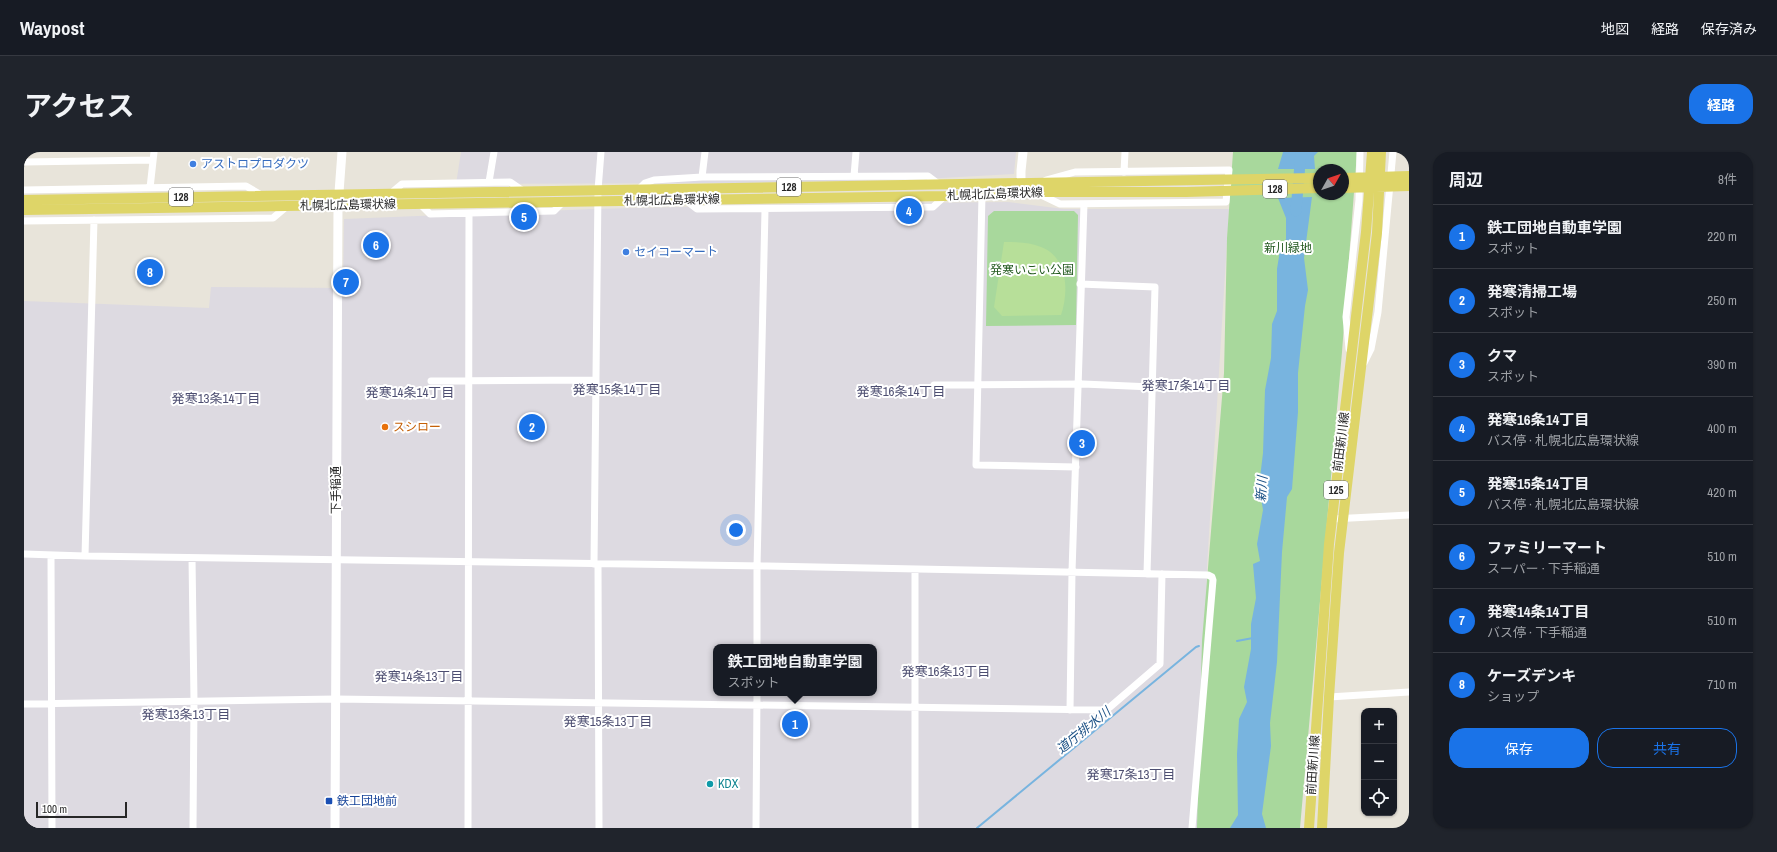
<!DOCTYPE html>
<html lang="ja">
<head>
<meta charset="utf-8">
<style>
  :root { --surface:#171b24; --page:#20242c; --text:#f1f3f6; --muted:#9ea1a6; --line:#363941; --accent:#1a73e8 }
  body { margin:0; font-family:"Archivo Narrow","Noto Sans JP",sans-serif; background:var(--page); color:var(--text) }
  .controls { position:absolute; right:12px; bottom:12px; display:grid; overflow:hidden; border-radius:8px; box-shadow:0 1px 3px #0004 }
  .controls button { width:36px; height:36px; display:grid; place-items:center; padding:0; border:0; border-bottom:1px solid var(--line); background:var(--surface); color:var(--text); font:20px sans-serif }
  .compass { position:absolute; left:1289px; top:12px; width:36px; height:36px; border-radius:50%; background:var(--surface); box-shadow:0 1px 3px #0004; rotate:50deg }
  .scale { position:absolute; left:12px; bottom:10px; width:91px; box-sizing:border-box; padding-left:4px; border:2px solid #272727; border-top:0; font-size:11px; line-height:14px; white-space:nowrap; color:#272727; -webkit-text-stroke:3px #fff; paint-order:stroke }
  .you { position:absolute; left:712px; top:378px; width:14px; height:14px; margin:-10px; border:3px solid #fff; border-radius:50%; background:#1a73e8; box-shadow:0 0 0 6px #1a73e833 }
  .badge { display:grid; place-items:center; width:26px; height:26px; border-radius:50%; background:var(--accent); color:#fff; font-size:13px; font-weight:700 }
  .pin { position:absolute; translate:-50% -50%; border:2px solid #fff; box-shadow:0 1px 4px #0006 }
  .popup { position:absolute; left:689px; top:492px; width:164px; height:52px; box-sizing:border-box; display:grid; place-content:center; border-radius:8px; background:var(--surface); filter:drop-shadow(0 1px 3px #0005); font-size:13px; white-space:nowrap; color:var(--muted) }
  .popup b { font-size:15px; color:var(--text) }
  .popup::after { content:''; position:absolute; left:50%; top:100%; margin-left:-8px; border:8px solid transparent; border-top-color:var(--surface) }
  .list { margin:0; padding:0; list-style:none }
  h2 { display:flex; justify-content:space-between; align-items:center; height:52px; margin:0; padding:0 16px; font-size:17px }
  h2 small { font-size:13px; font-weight:400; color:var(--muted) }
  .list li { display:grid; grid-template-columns:26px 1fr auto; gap:12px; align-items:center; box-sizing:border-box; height:64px; padding:0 16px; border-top:1px solid var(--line) }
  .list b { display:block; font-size:15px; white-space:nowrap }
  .list p { margin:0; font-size:13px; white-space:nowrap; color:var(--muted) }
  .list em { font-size:13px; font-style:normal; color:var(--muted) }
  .actions { display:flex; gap:8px; padding:12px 16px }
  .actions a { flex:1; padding:9px 0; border:1px solid var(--accent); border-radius:16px; text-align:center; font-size:14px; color:var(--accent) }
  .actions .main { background:var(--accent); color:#fff }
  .icon { flex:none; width:22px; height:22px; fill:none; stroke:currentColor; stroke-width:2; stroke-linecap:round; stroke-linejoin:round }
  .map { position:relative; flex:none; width:1385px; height:676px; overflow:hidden; border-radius:16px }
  header { display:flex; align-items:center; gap:24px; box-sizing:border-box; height:56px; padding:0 20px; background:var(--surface); border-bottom:1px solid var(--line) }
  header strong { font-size:19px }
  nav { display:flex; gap:22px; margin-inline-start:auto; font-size:14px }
  .intro { display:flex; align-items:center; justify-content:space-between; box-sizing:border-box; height:96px; padding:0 24px }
  h1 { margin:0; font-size:28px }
  .button { padding:10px 18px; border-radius:16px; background:var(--accent); color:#fff; font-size:14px; font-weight:700 }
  main { display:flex; gap:24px; padding:0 24px }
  aside { flex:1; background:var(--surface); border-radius:16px; box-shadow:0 1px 3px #0004 }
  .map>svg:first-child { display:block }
  .industrial { fill:#dddae1; fill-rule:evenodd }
  .green { fill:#a8d89c; fill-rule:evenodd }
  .pitch { fill:#b7df99 }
  .water { fill:#78b4df }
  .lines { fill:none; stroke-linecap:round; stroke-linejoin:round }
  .stream { stroke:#78b4df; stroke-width:2 }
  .river { stroke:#78b4df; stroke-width:11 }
  .street { stroke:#fff; stroke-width:7 }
  .secondary { stroke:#fff; stroke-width:9 }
  .primary { stroke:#ded568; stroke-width:10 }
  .shop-dot { fill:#3f7fe0; stroke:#fff; stroke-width:1.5 }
  .food-dot { fill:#e8710a; stroke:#fff; stroke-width:1.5 }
  .culture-dot { fill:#0f9aa8; stroke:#fff; stroke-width:1.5 }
  .transit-dot { fill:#1a4fb4; stroke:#fff; stroke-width:1.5 }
  .labels { text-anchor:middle; stroke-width:4; stroke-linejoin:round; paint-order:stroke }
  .shield { fill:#fff; stroke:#686868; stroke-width:1 }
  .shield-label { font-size:11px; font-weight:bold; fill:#272727 }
  .shop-label { font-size:12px; fill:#366cbe; stroke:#fff; text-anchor:start }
  .street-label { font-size:12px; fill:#272727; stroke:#fff }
  .park-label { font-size:12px; fill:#245a21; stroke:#fff }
  .food-label { font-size:12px; fill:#c56008; stroke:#fff; text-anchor:start }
  .culture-label { font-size:12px; fill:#0d838f; stroke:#fff; text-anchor:start }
  .transit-label { font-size:12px; fill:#164399; stroke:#fff; text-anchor:start }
  .neighbourhood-label { font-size:13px; fill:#4d4e71; stroke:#fff }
  .water-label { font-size:13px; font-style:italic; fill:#1c5185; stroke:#fff }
</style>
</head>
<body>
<header>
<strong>Waypost</strong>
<nav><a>地図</a><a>経路</a><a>保存済み</a></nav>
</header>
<div class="intro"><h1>アクセス</h1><a class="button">経路</a></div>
<main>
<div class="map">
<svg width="1385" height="676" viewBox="0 0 1385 676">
  <rect width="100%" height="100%" fill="#e8e4da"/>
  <path class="industrial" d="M 437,0 L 992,0 L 990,22 L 899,27 L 725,31 L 432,32 Z
    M 984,50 L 1040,57 L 1205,57 L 1183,415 L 1177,676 L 0,676 L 0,149 L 185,156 L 187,135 L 319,136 L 320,67 L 569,57 L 789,52 ZM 692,495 L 850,495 L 850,541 L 692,541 Z"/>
  <path class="green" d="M 1209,0 L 1333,0 L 1318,200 L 1276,676 L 1173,676 L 1178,489 L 1200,221 L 1203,86 ZM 1295,18 L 1319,18 L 1319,42 L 1295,42 Z
    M 970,59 L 1050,59 L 1054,63 L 1052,173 L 962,174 L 964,64 Z"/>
  <path class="pitch" d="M 980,90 C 993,90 1006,90 1017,95 C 1044,105 1045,140 1037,163 L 978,164 L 970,155 Z"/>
  <path class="water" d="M 1259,0 L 1294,0 L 1290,4 L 1291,17 L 1254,17 Z
    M 1288,45 L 1280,106 L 1284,138 L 1281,154 L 1274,221 L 1274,260 L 1268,337 L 1263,345 L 1258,400 L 1253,510 L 1246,571 L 1247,594 L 1238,662 L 1242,676 L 1206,676 L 1214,663 L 1213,602 L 1215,567 L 1223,550 L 1220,535 L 1227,497 L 1227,472 L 1232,446 L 1229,412 L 1236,409 L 1233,392 L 1239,358 L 1235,334 L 1239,301 L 1241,238 L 1247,206 L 1248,172 L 1253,159 L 1253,117 L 1256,98 L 1262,87 L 1262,66 L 1254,46 Z"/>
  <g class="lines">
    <path class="stream" d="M 1213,489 L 1229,486
      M 953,676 L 1172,495 L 1175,494"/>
    <path class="river" d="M 1272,59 L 1277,0"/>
    <path class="street" d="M 0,10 L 129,8
      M 1100,20 L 1101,0
      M 830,24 L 832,0
      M 678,25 L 681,0
      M 465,30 L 470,0
      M 126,36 L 130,0
      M 0,38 L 222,34 L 239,44
      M 614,38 L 621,31 L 630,28 L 678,25 L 904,24 L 916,33
      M 1011,40 L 1036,52 L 1202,50 L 1205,18 L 1051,20 L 1022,28
      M 366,42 L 378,32 L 486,30 L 499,39
      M 958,43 L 952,313 L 1052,315
      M 660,47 L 673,57 L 909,55 L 921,44
      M 396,52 L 406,62 L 530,59 L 539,50
      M 0,69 L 249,66 L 262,55
      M 1056,132 L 1131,135 L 1123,422
      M 1325,197 L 1322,165 L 1335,48 L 1336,0
      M 1340,211 L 1347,197 L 1354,160 L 1369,0
      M 407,229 L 572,228
      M 910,233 L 1059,232 L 1128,235
      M 1308,367 L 1385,363
      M 0,402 L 61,404 L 743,414 L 1184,423 L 1188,425 L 1189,428 L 1168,676
      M 27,403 L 28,676
      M 61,404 L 70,68
      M 168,406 L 170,549 L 169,676
      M 570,412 L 574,38 L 577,0
      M 574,412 L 575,676
      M 891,418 L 891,676
      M 733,495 L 733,415 L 741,58
      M 1305,545 L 1385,540
      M 0,552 L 312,547 L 1080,558 L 1086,555 L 1136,512 L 1138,422
      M 1046,558 L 1048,420 L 1060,52
      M 444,676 L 445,62
      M 732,676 L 733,541"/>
    <path class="secondary" d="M 997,38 L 997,19 L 999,0
      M 311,676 L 314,54 L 318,0"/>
    <path class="primary" d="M 1319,26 L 1385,24
      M 1319,36 L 1385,34
      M 0,48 L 1295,26
      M 0,58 L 921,44 L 1011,40 L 1162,40 L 1295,36
      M 1285,676 L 1305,392 L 1342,80 L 1348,0
      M 1298,676 L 1305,545 L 1315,401 L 1353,81 L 1357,0"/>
  </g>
  <g class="shop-dot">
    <circle cx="169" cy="12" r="4"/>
    <circle cx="602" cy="100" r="4"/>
  </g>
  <circle class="food-dot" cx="361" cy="275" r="4"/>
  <circle class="culture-dot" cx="686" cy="632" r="4"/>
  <rect class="transit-dot" x="301" y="645" width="8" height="8" rx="2"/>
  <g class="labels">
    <g class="shield">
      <rect x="753" y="26" width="24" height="18" rx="3"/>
      <rect x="1239" y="28" width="24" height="18" rx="3"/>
      <rect x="145" y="36" width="24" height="18" rx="3"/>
      <rect x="1300" y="329" width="24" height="18" rx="3"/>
    </g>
    <g class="shield-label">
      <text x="765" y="39">128</text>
      <text x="1251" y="41">128</text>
      <text x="157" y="49">128</text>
      <text x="1312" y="342">125</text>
    </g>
    <g class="shop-label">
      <text x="177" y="16">アストロプロダクツ</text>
      <text x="610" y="104">セイコーマート</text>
    </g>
    <g class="street-label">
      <text transform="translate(971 42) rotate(-2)" y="4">札幌北広島環状線</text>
      <text transform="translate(648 48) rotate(-1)" y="4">札幌北広島環状線</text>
      <text transform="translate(324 53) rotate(-1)" y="4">札幌北広島環状線</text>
      <text transform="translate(1317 290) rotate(-83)" y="4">前田新川線</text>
      <text transform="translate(312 338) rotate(-90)" y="4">下手稲通</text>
      <text transform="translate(1289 613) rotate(-86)" y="4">前田新川線</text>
    </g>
    <g class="park-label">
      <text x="1264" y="100">新川緑地</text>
      <text x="1008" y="122">発寒いこい公園</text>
    </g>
    <g class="food-label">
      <text x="369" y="279">スシロー</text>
    </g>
    <g class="culture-label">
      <text x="694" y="636">KDX</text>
    </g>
    <g class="transit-label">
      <text x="313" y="653">鉄工団地前</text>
    </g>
    <g class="neighbourhood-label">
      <text x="1162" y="238">発寒17条14丁目</text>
      <text x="593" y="242">発寒15条14丁目</text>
      <text x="877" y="244">発寒16条14丁目</text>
      <text x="386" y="245">発寒14条14丁目</text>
      <text x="192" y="251">発寒13条14丁目</text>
      <text x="922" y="524">発寒16条13丁目</text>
      <text x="395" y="529">発寒14条13丁目</text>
      <text x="162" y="567">発寒13条13丁目</text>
      <text x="584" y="574">発寒15条13丁目</text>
      <text x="1107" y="627">発寒17条13丁目</text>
    </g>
    <g class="water-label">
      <text transform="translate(1237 337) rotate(-86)" y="5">新川</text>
      <text transform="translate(1059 578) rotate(-39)" y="5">道庁排水川</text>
    </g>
  </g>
</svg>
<div class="controls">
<button>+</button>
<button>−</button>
<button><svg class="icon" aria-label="locate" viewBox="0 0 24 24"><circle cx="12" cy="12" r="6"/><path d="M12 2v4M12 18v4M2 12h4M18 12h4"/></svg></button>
</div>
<svg class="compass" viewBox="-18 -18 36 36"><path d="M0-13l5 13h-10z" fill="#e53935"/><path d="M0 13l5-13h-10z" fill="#9ea1a6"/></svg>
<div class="scale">100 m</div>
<div class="you"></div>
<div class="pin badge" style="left:771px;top:572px">1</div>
<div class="popup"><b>鉄工団地自動車学園</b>スポット</div>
<div class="pin badge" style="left:508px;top:275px">2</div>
<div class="pin badge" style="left:1058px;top:291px">3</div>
<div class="pin badge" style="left:885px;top:59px">4</div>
<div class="pin badge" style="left:500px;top:65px">5</div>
<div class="pin badge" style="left:352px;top:93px">6</div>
<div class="pin badge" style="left:322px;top:130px">7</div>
<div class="pin badge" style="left:126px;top:120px">8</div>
</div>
<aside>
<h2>周辺<small>8件</small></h2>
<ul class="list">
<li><span class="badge">1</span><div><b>鉄工団地自動車学園</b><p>スポット</p></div><em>220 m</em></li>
<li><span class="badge">2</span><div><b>発寒清掃工場</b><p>スポット</p></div><em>250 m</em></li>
<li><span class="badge">3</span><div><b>クマ</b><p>スポット</p></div><em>390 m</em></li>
<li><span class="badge">4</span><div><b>発寒16条14丁目</b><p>バス停 · 札幌北広島環状線</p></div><em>400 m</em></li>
<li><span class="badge">5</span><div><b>発寒15条14丁目</b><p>バス停 · 札幌北広島環状線</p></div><em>420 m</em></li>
<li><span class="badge">6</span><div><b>ファミリーマート</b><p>スーパー · 下手稲通</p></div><em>510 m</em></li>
<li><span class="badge">7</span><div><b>発寒14条14丁目</b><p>バス停 · 下手稲通</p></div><em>510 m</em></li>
<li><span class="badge">8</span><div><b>ケーズデンキ</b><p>ショップ</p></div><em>710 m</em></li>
</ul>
<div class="actions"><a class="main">保存</a><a>共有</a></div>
</aside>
</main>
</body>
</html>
